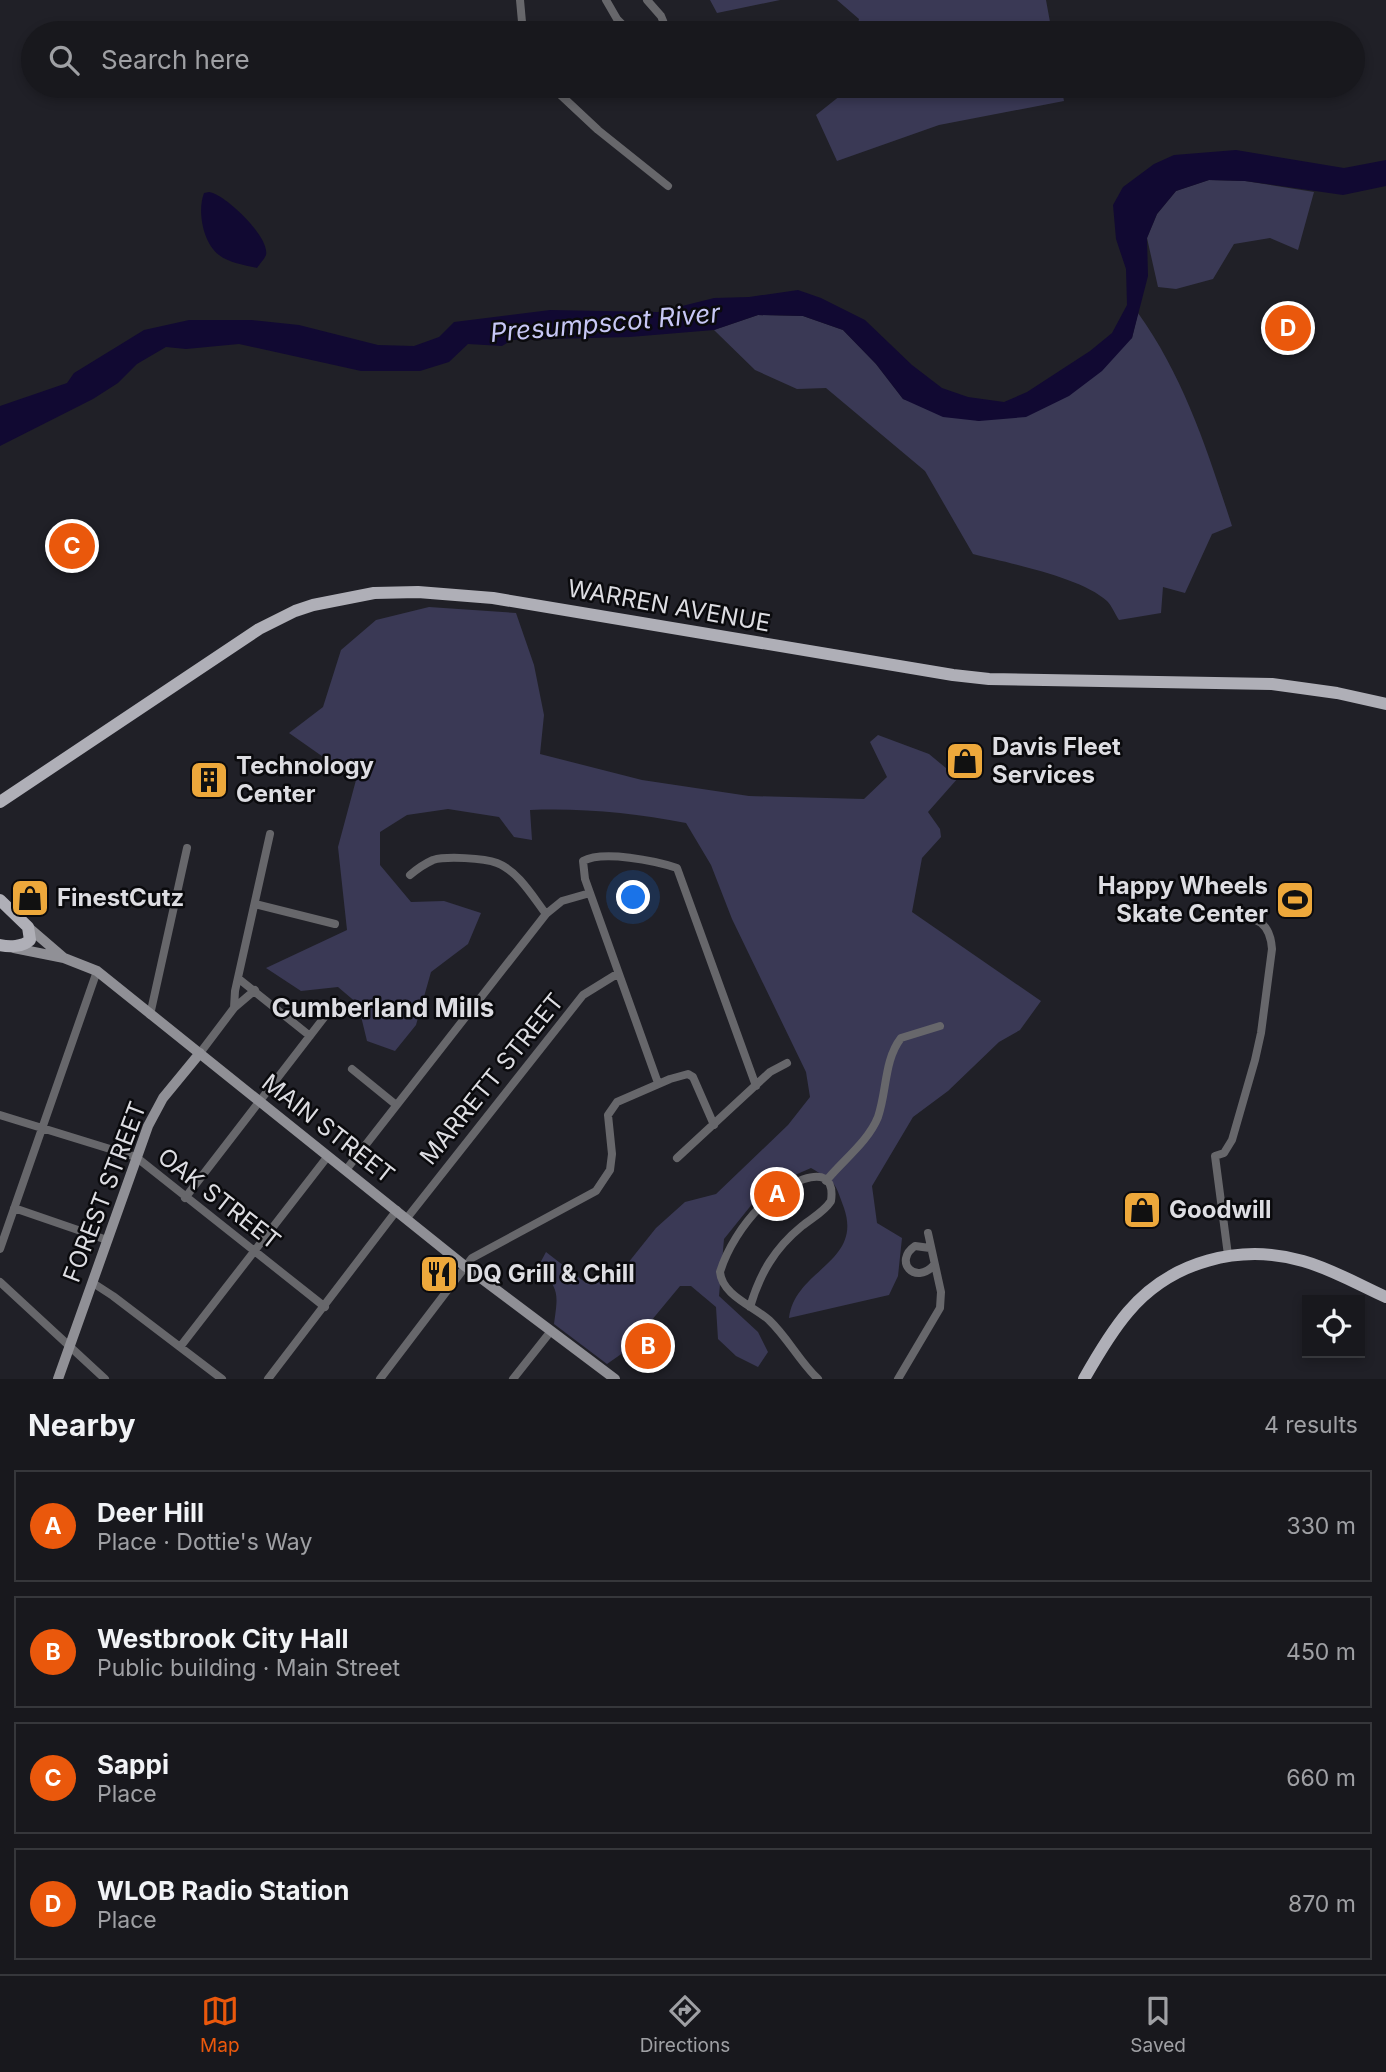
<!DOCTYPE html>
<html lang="en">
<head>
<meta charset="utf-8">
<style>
  :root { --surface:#18181d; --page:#25252a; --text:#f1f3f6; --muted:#9fa0a4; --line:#36373b; --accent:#ea580c }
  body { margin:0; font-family:Inter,sans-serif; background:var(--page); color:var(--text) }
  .controls { position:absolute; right:21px; bottom:21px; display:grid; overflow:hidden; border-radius:0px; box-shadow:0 4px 10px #0003 }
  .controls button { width:63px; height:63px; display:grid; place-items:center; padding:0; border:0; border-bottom:2px solid var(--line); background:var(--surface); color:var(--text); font:35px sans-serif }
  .you { position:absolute; left:634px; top:898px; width:24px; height:24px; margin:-18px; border:5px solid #fff; border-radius:50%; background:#1a73e8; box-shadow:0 0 0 10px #1a73e833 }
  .badge { display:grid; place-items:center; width:46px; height:46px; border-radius:50%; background:var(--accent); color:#fff; font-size:23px; font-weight:700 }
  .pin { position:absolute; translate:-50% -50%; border:4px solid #fff; box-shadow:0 2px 7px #0006 }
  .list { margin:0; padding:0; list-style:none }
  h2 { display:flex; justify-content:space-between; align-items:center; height:91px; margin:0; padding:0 28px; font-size:30px }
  h2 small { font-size:23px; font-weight:400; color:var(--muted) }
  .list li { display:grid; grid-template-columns:46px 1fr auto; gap:21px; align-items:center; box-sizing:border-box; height:112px; margin:0 14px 14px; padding:0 14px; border:2px solid var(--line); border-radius:0px }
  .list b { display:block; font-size:26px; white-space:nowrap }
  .list p { margin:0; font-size:23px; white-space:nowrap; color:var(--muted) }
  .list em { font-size:23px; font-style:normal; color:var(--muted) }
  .icon { flex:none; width:38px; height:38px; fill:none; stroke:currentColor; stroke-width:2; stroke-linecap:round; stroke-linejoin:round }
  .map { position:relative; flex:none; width:1386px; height:1379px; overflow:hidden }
  .search { position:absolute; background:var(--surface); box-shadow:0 4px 10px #0003; left:21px; right:21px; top:21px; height:77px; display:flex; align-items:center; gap:18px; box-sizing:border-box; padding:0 24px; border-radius:38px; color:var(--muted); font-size:26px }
  .sheet { height:595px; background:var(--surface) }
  nav { display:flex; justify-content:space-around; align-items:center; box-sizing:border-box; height:98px; border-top:2px solid var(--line); background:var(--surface); font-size:19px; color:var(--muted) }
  nav a { display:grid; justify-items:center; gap:4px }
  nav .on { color:var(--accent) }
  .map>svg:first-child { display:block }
  .green { fill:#3a3955 }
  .water { fill:#110932 }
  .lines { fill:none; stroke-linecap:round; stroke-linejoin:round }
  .street { stroke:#67676b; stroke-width:8 }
  .secondary { stroke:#909096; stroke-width:10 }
  .primary { stroke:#afafb7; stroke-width:12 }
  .labels { text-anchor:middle; stroke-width:5; stroke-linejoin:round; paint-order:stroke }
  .street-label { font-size:24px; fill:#dddde2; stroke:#0a0a0d }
  .poi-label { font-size:24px; font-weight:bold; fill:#dddde2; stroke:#0a0a0d; text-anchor:start }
  .water-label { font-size:26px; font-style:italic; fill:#c7c7f5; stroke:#0a0a0d }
  .neighbourhood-label { font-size:26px; font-weight:bold; fill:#dddde2; stroke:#0a0a0d }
</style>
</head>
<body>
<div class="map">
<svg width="1386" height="1379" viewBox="0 0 1386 1379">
  <rect width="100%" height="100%" fill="#202027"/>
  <path class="green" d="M 710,0 L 780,0 L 717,13 Z
    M 837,0 L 1046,0 L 1052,33 L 856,33 L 859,19 Z
    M 847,86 L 1061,86 L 1064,101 L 939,125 L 837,161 L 816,115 L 846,91 Z
    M 1209,180 L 1245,181 L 1314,192 L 1298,250 L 1270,238 L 1234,244 L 1213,279 L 1176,289 L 1158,287 L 1147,238 L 1157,214 L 1176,191 Z
    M 1138,313 C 1184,377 1208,452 1232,526 L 1212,534 L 1185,593 L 1163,587 L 1161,613 L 1119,620 C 1115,614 1112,606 1107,601 C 1081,577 1008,563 973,554 L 925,471 L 826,388 L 797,389 L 755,370 L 714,330 L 758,315 L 803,316 L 843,330 L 876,364 L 903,399 L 979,421 L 1132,338 Z
    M 429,607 L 516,613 L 534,665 L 544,715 L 540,754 L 642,780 L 749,796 L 864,799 L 887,777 L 870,742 L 878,735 L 929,754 L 958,778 L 928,812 L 940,829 L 941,837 L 922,858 L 912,912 L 1041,1001 L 1020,1030 L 999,1042 L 948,1091 L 913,1117 L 872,1186 L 877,1223 L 902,1238 L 898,1276 L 889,1295 L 789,1318 C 795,1269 863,1263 844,1208 C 834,1180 836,1183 811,1168 L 765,1188 L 724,1239 L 719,1296 L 758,1332 L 768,1352 L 758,1367 L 736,1356 L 718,1339 L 716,1307 L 691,1286 L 680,1286 L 627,1350 L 607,1364 L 554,1324 C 558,1294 560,1289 538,1267 L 546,1252 L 586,1283 L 616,1278 L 656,1228 L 685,1202 L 716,1194 L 788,1125 L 810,1097 L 806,1072 L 732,919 L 711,865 L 686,823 C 634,813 584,808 530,810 L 532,840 L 514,837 L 499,817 L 448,809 L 407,815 L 380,832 L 380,865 L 411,902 L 444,901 L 481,913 L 468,944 L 431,972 L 416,1025 L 395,1051 L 367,1041 L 358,1004 L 338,987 L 301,991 L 266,968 L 347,930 L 338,847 L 356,780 L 289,733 L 323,707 L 341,650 L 376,620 Z"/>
  <path class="water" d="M 1236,150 L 1344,168 L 1386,160 L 1386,186 L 1343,195 L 1245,181 L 1209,180 L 1176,191 L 1157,214 L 1147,238 L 1148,276 L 1132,338 L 1102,371 L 1069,396 L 1026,417 L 979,421 L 943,417 L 903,399 L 876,364 L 843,330 L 803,316 L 758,315 L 714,330 L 630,337 L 512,340 L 502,346 L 468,344 L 449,362 L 420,371 L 361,371 L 239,344 L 186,349 L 166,347 L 137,364 L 118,383 L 93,399 L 0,446 L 0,406 L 67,383 L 74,373 L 144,330 L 189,320 L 251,320 L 299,325 L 378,345 L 414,346 L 439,337 L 454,322 L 550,310 L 658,312 L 714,298 L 749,297 L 798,290 L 821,298 L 865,320 L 912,365 L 942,388 L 968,397 L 1004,402 L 1027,392 L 1090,351 L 1112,333 L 1127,305 L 1126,269 L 1116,239 L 1113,205 L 1123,187 L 1154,164 L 1174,155 Z
    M 209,192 C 225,194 270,237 266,255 C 265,258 259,265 257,268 C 245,265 229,263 219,255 C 203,243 197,211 204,193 Z"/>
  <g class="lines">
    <path class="street" d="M 520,0 L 523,33
      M 606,0 L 617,19 L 631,33
      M 647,0 L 661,16 L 668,33
      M 816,33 L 838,31
      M 551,86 L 598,130 L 668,186
      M 410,875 C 417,869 424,864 433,860 C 446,856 484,858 497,863 C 518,871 533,897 546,914
      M 255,904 L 335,924
      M 239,979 L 310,1036
      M 234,1008 L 255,990
      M 150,1015 L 187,848
      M 200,1053 L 234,1008 L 235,991 L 270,834
      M 352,1069 L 395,1104
      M 658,1083 L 585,879 L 583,861 C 603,850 656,861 677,868 L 756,1086
      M 0,1115 L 136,1157 L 325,1307
      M 677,1158 L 770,1072 L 787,1063
      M 346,1170 L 546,914 L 562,901 L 590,893
      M 826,1181 C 843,1160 868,1142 878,1117 C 887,1091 884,1060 901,1038 L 940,1026
      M 185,1198 L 336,1002
      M 14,1208 L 107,1240
      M 407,1218 L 583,995 L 617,974
      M 930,1248 L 915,1246 C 893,1261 915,1286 934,1265
      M 0,1249 L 97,971
      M 1228,1255 L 1215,1156 L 1224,1153 L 1232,1140 L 1255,1060 L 1261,1033 L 1272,949 C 1270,922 1258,919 1234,913
      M 0,1282 L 105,1379
      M 93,1283 L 113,1296 L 222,1379
      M 750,1307 C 760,1273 775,1248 802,1226 C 812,1218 824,1212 831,1201 C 838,1151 774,1191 760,1207 C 743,1224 727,1249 720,1272 C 722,1295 753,1306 769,1320 C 788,1338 799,1361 818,1379
      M 180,1347 L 328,1156
      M 268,1379 L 397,1210
      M 380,1379 L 472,1258 L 596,1191 L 610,1170 L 612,1154 L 608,1115 L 617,1102 L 670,1079 L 688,1074 L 693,1077 L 714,1125
      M 513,1379 L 551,1331
      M 898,1379 L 940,1308 L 941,1292 L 928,1233"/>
    <path class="secondary" d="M 28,927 L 64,958
      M 14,948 L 64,958 L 97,971 L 466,1267 L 615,1379
      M 58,1379 L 148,1126 L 163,1098 L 200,1053"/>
    <path class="primary" d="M 0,802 L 259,629 L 295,611 L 313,605 L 374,593 L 418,592 L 493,598 L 953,675 L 989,679 L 1272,684 L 1337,693 L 1386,704
      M 0,900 L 28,927 L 30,940 C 23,947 9,947 0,945
      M 1084,1379 C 1097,1356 1111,1332 1128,1312 C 1171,1261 1240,1243 1303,1261 C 1332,1269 1359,1285 1386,1297"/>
  </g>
  <defs>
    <symbol id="shop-square" viewBox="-11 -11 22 22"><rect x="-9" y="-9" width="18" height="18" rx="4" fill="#eda83b" stroke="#0a0a0d"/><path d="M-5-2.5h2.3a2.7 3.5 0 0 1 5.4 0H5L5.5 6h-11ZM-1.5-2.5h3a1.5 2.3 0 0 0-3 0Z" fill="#111"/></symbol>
    <symbol id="building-square" viewBox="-11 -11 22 22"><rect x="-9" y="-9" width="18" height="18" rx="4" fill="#eda83b" stroke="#0a0a0d"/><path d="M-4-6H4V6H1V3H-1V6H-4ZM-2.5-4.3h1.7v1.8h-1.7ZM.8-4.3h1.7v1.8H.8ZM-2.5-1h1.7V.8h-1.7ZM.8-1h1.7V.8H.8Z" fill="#111"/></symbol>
    <symbol id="stadium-square" viewBox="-11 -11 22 22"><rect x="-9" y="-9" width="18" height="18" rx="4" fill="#eda83b" stroke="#0a0a0d"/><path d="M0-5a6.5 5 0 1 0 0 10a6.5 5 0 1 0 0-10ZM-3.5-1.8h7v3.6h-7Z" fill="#111"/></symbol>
    <symbol id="restaurant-square" viewBox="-11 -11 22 22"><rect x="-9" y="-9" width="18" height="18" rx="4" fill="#eda83b" stroke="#0a0a0d"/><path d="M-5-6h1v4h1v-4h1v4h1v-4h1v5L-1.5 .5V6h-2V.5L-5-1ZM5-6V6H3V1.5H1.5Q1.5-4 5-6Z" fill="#111"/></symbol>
  </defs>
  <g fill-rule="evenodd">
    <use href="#shop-square" x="943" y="739" width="44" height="44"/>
    <use href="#building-square" x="187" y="758" width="44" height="44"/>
    <use href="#shop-square" x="8" y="876" width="44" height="44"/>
    <use href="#stadium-square" x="1273" y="878" width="44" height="44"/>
    <use href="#shop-square" x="1120" y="1188" width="44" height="44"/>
    <use href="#restaurant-square" x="417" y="1252" width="44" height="44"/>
  </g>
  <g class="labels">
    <g class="street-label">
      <text transform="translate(669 606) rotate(10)" y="8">WARREN AVENUE</text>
      <text transform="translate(492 1079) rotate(-51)" y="8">MARRETT STREET</text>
      <text transform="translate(328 1129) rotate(38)" y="8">MAIN STREET</text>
      <text transform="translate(105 1192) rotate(-69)" y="8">FOREST STREET</text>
      <text transform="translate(219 1199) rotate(38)" y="8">OAK STREET</text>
    </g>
    <g class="poi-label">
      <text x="992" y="755">Davis Fleet<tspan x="992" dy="28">Services</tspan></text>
      <text x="236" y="774">Technology<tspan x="236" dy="28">Center</tspan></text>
      <text x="1268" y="894" text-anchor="end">Happy Wheels<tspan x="1268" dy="28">Skate Center</tspan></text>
      <text x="57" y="906">FinestCutz</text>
      <text x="1169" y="1218">Goodwill</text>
      <text x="466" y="1282">DQ Grill &amp; Chill</text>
    </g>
    <g class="water-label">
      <text transform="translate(605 323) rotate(-5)" y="9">Presumpscot River</text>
    </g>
    <g class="neighbourhood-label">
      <text x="383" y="1017">Cumberland Mills</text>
    </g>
  </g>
</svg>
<div class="controls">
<button><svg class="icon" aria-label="locate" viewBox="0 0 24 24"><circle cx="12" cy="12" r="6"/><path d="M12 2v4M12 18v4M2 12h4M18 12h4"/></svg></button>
</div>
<div class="you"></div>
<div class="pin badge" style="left:777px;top:1194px">A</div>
<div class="pin badge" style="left:648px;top:1346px">B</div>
<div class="pin badge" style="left:72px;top:546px">C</div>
<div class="pin badge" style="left:1288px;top:328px">D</div>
<div class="search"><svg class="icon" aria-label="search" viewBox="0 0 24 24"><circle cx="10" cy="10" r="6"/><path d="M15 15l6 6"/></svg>Search here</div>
</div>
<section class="sheet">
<h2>Nearby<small>4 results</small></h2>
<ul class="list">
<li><span class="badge">A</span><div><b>Deer Hill</b><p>Place · Dottie's Way</p></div><em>330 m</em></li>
<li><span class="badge">B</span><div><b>Westbrook City Hall</b><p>Public building · Main Street</p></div><em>450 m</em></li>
<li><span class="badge">C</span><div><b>Sappi</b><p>Place</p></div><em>660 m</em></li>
<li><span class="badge">D</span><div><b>WLOB Radio Station</b><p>Place</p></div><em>870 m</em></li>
</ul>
</section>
<nav>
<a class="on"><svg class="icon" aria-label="map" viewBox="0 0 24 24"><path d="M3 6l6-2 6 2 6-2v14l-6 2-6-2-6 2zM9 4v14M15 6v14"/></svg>Map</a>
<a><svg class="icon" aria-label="directions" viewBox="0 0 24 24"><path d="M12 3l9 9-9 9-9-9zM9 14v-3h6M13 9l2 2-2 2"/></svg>Directions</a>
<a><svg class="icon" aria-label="saved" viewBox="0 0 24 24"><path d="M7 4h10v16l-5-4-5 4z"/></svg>Saved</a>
</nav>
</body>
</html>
